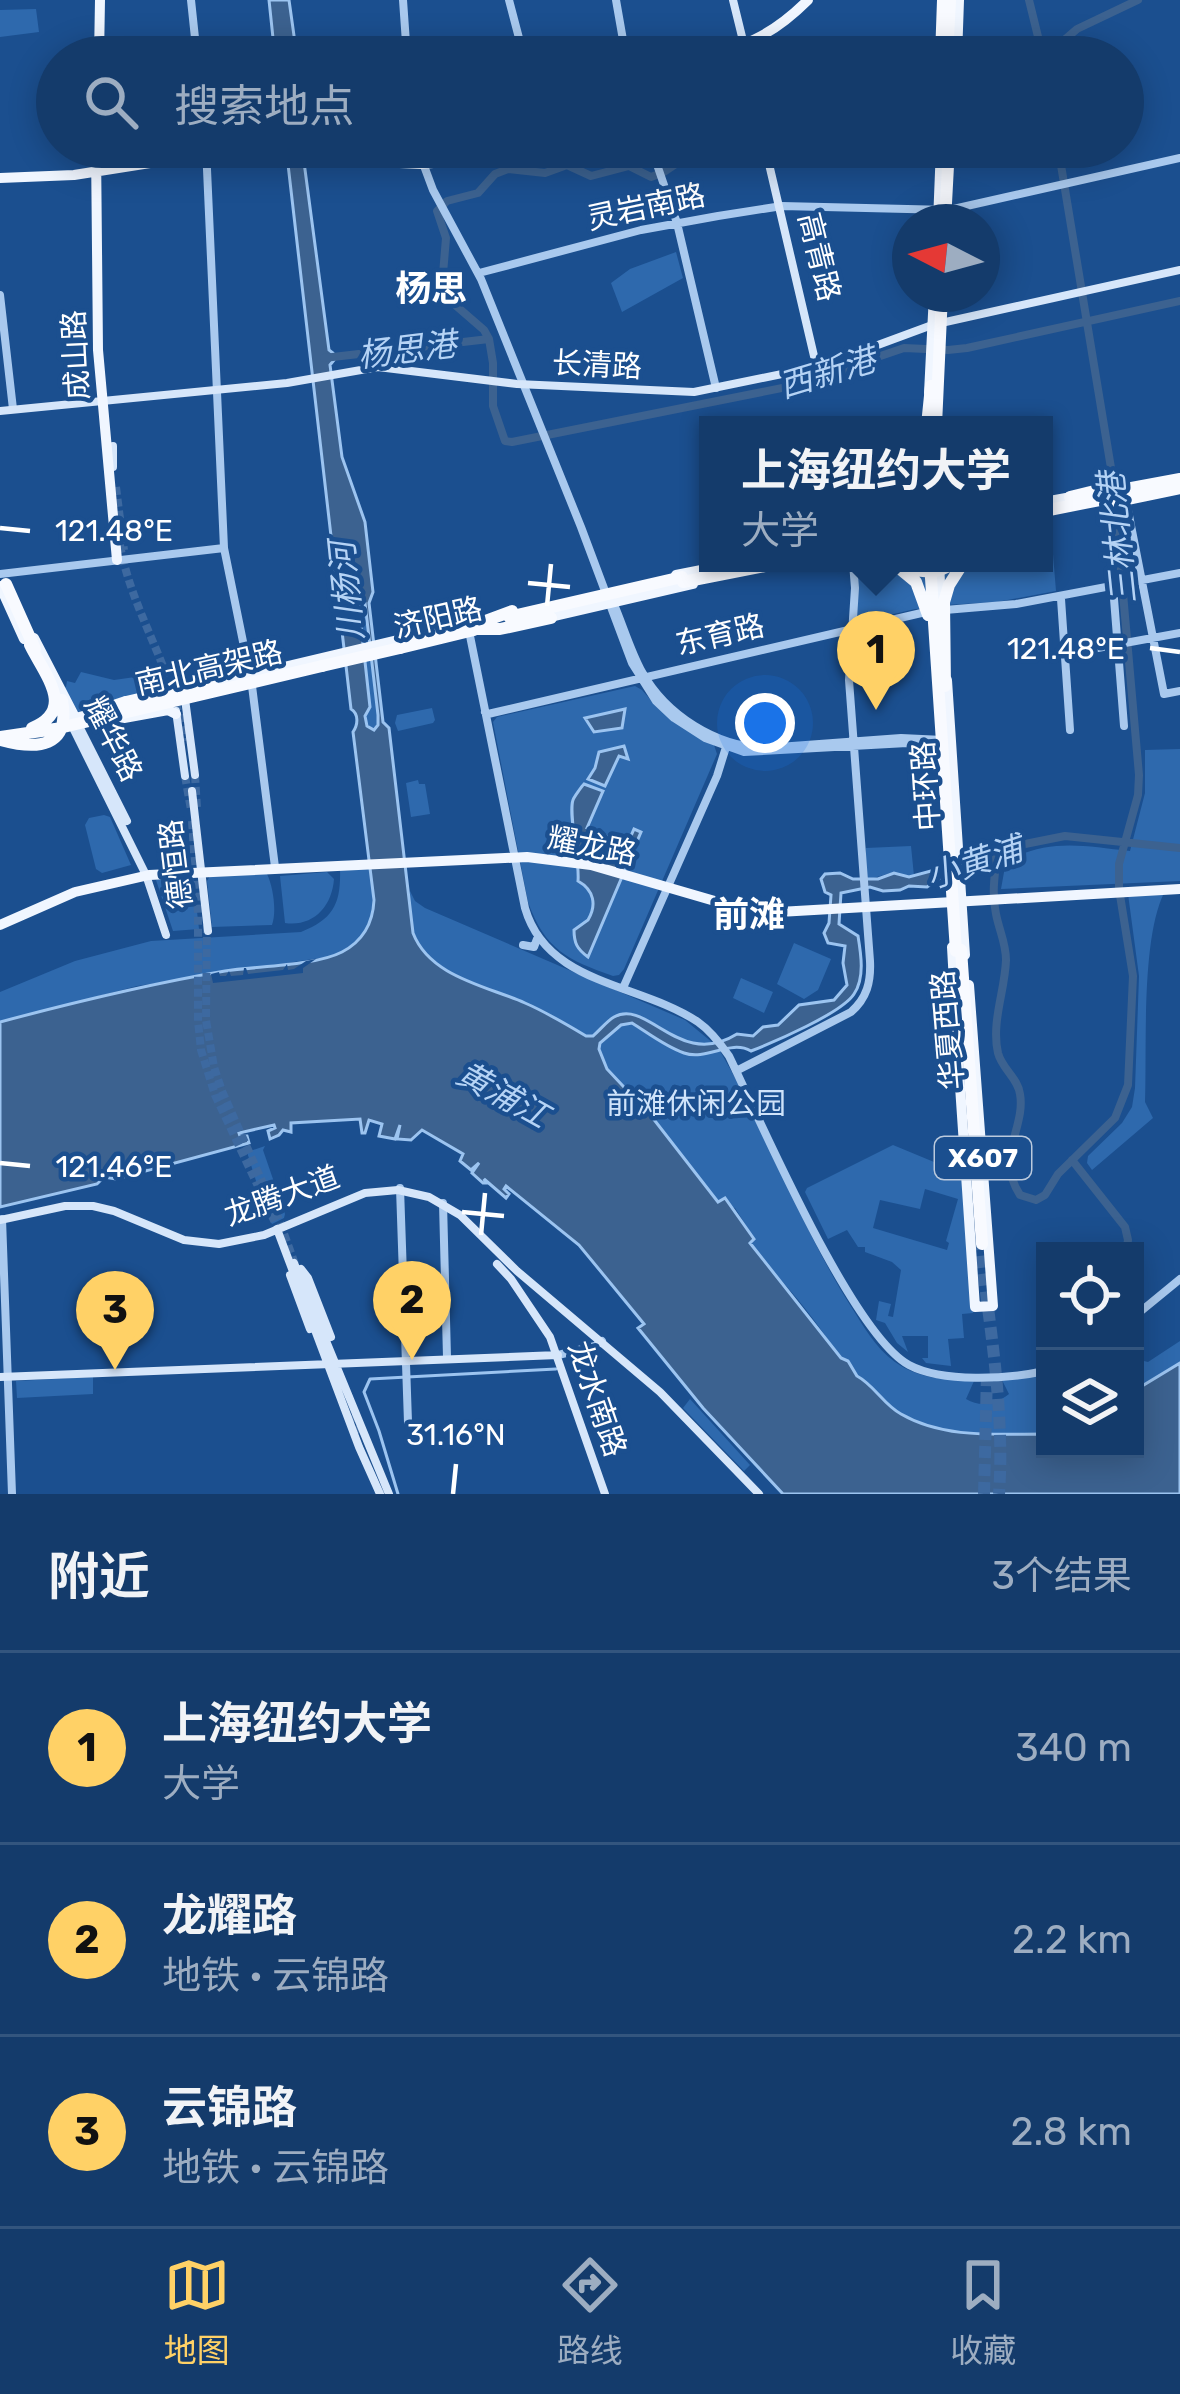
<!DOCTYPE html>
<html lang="zh">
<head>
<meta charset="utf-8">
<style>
  :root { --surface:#143b6b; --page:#1d4271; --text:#f1f3f6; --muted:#9dadc1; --line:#33557e; --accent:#ffd166 }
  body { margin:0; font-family:Rubik,"Noto Sans SC",sans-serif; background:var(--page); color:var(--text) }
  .controls { position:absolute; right:36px; bottom:36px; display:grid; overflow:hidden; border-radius:0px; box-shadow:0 6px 30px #0003 }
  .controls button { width:108px; height:108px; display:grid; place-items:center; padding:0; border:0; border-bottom:3px solid var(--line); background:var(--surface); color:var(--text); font:60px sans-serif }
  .compass { position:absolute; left:892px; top:204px; width:108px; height:108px; border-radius:50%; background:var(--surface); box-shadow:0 6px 30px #0003; rotate:276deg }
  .you { position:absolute; left:765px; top:723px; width:42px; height:42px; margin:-30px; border:9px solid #fff; border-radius:50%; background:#1a73e8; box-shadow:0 0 0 18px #1a73e833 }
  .badge { display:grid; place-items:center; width:78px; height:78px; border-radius:50%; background:var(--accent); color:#111; font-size:39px; font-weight:700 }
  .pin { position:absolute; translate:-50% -99px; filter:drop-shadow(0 3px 6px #0008) }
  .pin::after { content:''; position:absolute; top:63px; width:42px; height:36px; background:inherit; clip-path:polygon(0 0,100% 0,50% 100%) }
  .popup { position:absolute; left:699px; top:416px; width:354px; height:156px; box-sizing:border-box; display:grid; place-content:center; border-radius:0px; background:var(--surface); filter:drop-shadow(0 3px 9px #0005); font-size:39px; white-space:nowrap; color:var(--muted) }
  .popup b { font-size:45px; color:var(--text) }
  .popup::after { content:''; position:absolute; left:50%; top:100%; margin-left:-24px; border:24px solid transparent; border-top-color:var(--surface) }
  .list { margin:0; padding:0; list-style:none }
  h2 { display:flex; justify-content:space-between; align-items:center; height:156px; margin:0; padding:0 48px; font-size:51px }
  h2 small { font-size:39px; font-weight:400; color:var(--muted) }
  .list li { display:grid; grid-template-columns:78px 1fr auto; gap:36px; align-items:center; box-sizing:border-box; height:192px; padding:0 48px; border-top:3px solid var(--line) }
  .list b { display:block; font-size:45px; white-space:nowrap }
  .list p { margin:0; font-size:39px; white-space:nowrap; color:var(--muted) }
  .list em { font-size:39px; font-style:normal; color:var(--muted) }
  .icon { flex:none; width:66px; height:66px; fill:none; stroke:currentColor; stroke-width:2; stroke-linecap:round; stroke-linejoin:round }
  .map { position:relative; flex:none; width:1180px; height:1494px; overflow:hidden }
  .search { position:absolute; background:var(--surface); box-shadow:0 6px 30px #0003; left:36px; right:36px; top:36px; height:132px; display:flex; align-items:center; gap:30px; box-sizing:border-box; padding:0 42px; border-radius:66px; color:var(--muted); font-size:45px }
  .sheet { height:732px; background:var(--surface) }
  nav { display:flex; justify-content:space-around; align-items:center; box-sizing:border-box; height:168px; border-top:3px solid var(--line); background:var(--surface); font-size:33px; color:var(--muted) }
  nav a { display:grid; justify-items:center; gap:6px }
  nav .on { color:var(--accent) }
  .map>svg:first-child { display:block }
  .green { fill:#2e69ad; fill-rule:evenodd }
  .water { fill:#3c6290; stroke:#9cc4f0; stroke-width:3; fill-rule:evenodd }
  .pier { fill:#1b4f8f }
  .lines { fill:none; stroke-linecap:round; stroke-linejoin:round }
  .stream { stroke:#9cc4f0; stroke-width:3 }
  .river { stroke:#3c6290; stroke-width:8 }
  .secondary-tunnel { stroke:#3d69a0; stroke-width:8; stroke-dasharray:8 4; stroke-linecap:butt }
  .trunk-tunnel { stroke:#3d69a0; stroke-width:12; stroke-dasharray:12 6; stroke-linecap:butt }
  .tertiary { stroke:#a9c9ee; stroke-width:8 }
  .secondary { stroke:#d6e6fa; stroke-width:8 }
  .primary { stroke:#f0f6ff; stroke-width:10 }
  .trunk { stroke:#f8faff; stroke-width:12 }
  .trunk-bridge { stroke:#f8faff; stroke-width:12 }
  .ticks { fill:none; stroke:#fff; stroke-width:4.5 }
  .labels { text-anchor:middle; stroke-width:9; stroke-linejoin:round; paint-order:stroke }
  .shield { fill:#1b4f8f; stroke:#bbcadd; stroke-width:3 }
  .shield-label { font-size:27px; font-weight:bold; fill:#fff }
  .street-label { font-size:30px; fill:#fff; stroke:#1b4f8f }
  .park-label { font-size:30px; fill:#cfe3fa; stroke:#1b4f8f }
  .water-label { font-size:33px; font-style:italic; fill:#b5d3f5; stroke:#1b4f8f }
  .quarter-label { font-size:36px; font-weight:bold; fill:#fff; stroke:#1b4f8f }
  .ticks-label { font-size:30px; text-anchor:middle; fill:#fff; stroke:#1b4f8f; stroke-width:9; stroke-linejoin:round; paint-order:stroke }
</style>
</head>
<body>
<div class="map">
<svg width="1180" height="1494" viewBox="0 0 1180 1494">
  <rect width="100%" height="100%" fill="#1b4f8f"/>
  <path class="green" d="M 36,9 L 39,32 L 0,37 L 0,10 Z
    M 676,252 L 683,278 L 622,312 L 611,283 L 630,269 Z
    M 1050,517 L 1056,591 L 997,602 L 945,605 L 943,563 L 1044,563 L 1044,519 Z
    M 857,563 L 926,563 L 930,608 L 915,609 L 860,622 L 857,618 Z
    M 358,606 L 366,608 L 378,715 L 378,725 L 374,730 L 366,723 L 365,714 L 370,706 Z
    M 227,670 L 228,674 L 195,685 L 77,712 L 61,687 L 66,687 L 67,681 L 75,683 L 81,672 L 114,680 L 149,675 L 157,680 L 191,678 Z
    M 635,686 L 642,690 L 655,705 L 714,745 L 717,754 L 624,969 L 619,975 L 613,976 C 568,960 545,950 528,902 L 493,722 L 497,717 Z
    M 432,708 L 435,720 L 433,723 L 398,731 L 395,723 L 397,715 Z
    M 1180,749 L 1180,881 L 1001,889 L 1006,861 C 1051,838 1083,846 1130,851 L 1145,793 L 1145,750 Z
    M 418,780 L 419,784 L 425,784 L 430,814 L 411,817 L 406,783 Z
    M 104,815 L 110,817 L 131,865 L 102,873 L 96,869 L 85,825 L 89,818 Z
    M 911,846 L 914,876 C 906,877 902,873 894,873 C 884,873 877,879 866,879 L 866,848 Z
    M 340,869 L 370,869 C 375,912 376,934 333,956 L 137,986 L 0,1022 L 0,992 L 75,961 L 151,941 L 301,932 C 334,919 341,903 340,869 Z
    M 327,872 L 334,879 C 332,907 313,927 285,923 L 280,876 Z
    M 267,874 C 273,886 277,912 272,925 L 212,927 L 207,881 L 210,876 Z
    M 193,876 L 199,929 L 173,931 L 156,880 Z
    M 410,891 L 415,901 L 425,908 L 685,1020 L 713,1043 C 675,1052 647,1004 618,1015 C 609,1019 601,1029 594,1035 L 586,1035 C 564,1023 542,1008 518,1000 C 488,989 436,975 418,946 C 410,932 409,905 410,891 Z
    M 1164,893 C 1141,940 1147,1047 1145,1102 L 1153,1118 L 1092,1170 L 1087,1163 L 1088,1156 L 1122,1123 L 1132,1107 L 1135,1088 L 1139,976 L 1128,894 Z
    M 794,943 L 831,959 L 818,990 L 804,999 L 777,984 Z
    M 741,978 L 773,992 L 764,1013 L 733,998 Z
    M 938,1006 L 952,1008 L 955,1064 L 937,1073 L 935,1070 L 931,1020 L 939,1019 Z
    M 632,1023 C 663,1041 683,1060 720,1051 C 768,1133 799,1224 850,1305 C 863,1325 875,1348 895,1362 C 919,1379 946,1380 974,1381 L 966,1399 C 981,1408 996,1404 1009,1394 L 1002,1380 L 1045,1374 L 1045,1434 C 974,1434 913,1441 864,1380 L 853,1380 C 839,1354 818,1324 799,1301 C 783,1281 764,1264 750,1242 L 754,1238 L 735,1208 L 718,1203 L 652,1117 L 607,1069 L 599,1049 L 600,1043 L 621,1025 Z
    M 893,1145 L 963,1174 L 973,1313 L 962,1314 L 964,1338 L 948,1339 L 951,1366 L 926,1363 L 922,1358 L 928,1358 L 928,1336 L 902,1336 L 908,1352 L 897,1343 L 885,1323 L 876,1320 L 879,1301 L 891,1304 L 888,1316 L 893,1317 L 901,1270 L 892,1262 L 865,1252 L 865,1247 L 858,1247 L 847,1230 L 828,1239 L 805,1192 L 807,1188 ZM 925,1189 L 958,1199 L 946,1241 L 949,1243 L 947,1250 L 873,1228 L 880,1200 L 920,1209 Z
    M 265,1146 L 263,1150 L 285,1214 L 284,1218 L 272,1224 L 268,1217 L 261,1217 L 261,1197 L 247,1152 Z
    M 1180,1341 L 1180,1363 L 1142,1386 L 1135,1383 L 1135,1347 L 1144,1361 L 1148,1362 Z
    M 93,1377 L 93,1394 L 17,1398 L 16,1381 Z
    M 690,1399 L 750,1465 L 744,1471 L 683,1408 Z"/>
  <path class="water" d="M 269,0 L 289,0 L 297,57 L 275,57 Z
    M 286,147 L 302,147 L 329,350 L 333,353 L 334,360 L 330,365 L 342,457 L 365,522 L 373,592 L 369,603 L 383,722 L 389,728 L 413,933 C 430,977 487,986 525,1003 C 546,1012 566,1024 586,1036 L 593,1036 C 600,1030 607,1021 614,1017 C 648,998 679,1070 737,1034 L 753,1036 L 763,1027 L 778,1025 L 799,1005 L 834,1000 L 847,985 L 843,963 L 845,946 L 828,943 L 824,933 L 829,923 L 831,895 L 825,892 L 821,879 L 825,874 L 840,873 L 853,879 L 878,879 L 894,873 L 909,877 L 942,868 L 988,862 L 968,875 L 940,878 L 927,887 L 909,886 L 900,890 L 883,891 L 870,887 L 841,893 L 839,924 L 858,936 C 861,954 865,978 854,994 C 842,1013 774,1042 751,1051 C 730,1039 707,1061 684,1053 C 666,1047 648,1033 632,1023 L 621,1025 L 600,1043 L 599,1049 L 607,1069 L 652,1117 L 718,1202 L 725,1198 L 754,1239 L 750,1243 L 841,1358 L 848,1361 L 857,1376 C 874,1385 884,1405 901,1414 C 944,1439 997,1434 1045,1434 L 1045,1449 L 1135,1449 L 1135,1383 L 1142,1386 L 1180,1363 L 1180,1494 L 783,1494 L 703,1408 L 638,1328 L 644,1324 L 579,1245 L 506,1186 L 504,1189 L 509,1194 L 506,1198 L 484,1179 L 486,1183 L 483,1183 L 472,1173 L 479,1163 L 471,1170 L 460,1161 L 463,1154 L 422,1130 L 411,1140 L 397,1139 L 400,1125 L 395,1139 L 379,1136 L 382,1124 L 369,1120 L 365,1133 L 362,1133 L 360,1119 L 291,1123 L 291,1132 L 283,1130 L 279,1135 L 270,1139 L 268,1131 L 275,1128 L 274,1125 L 239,1133 L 240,1136 L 247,1136 L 249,1143 L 116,1179 L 104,1177 L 97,1184 L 0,1207 L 0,1022 C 75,1002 149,984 225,971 C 257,966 315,966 342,952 C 363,941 373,922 374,900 L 353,732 C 358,725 359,714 351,709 ZM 355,571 L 357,572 L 360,594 L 365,603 L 378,715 L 378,725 L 374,730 L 367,726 L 365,716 L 370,707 Z
    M 625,709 L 622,728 L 594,732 L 585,718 Z
    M 624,746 L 628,759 L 619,756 L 605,786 L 588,779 L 595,768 L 599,752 Z
    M 584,784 L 603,791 L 587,828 L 627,845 L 634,829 L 641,832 L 588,957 C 577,949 574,943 574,930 L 588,920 C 597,905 594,890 578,881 C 580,860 568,814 573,800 C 574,797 582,786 584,784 Z"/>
  <path class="pier" d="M 316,959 L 303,968 L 303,973 L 213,983 L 211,974 L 219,972 L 220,976 L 226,976 L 229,971 L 231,976 L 243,975 L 244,968 L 246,968 L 248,974 L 283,970 L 287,964 L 288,970 L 294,969 L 306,961 Z"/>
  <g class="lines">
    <path class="stream" d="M 398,1494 L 379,1431 L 364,1392 L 370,1379 L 556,1369"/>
    <path class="river" d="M 1029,0 L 1043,57
      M 1038,57 L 1055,48 L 1077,29 L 1138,0
      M 701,147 L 664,172 L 651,177 L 629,166 L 591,176 L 567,165 L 545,173 L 508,169 L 495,174 L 478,193 L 447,201 L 437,211 L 446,238 L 443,274 L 444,290 L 454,304 L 484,330 L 489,339 L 493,363 L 493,406 L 505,441 L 512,442 L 827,379 L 854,365 L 904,348 L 948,350 L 967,348 L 1180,301
      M 742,147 L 760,147
      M 324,358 L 489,339
      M 997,858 C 994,878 992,895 996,914 C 999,930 1006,943 1006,960 C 1005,991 991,1022 998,1053 C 1002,1069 1018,1078 1020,1094 C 1026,1127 995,1157 1020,1195 L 1036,1200 L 1045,1195 L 1058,1174 L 1115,1118 L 1128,1085 L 1133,976 L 1119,889 L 1119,864 L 1138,795 L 1139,775 L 1113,480 L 1058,147
      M 995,859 L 1025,844 L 1065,836 L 1180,848
      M 1072,1160 L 1125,1227 L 1128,1240 L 1126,1251"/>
    <path class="secondary-tunnel" d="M 116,487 L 124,550
      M 120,545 C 132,613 175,671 184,741
      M 195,775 L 197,808
      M 185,776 L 191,810
      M 192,821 L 198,914 L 198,1021 L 201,1050 L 215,1095 L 280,1233
      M 207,925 L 206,1020 L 214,1067 L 222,1091 L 278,1217 L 295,1264
      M 351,1415 L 359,1436"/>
    <path class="trunk-tunnel" d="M 979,1238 C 989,1322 1005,1409 999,1494
      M 984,1494 L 987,1373"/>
    <path class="tertiary" d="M 191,0 L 197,57
      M 403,0 L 407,57
      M 509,0 L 524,57
      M 616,0 L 626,57
      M 206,147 L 224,548 L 252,686 L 275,867
      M 417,147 L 433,190 L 481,279 L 581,527 L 632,663 L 656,701 L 674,718 L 705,738 L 744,752 L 907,743 L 945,745
      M 651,147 L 677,223 L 716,388
      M 479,273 L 641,230 L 718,216 L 782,206 L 949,210 L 1180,158
      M 0,295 L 13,409
      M 1126,500 L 1164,694 L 1180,691
      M 0,574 L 224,548
      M 1113,586 L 1124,726
      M 1061,599 L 1070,730
      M 613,602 C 623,625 630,650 642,672 C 666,715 716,747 765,748 L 901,738 L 943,740
      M 945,610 L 1016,604 L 1180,573
      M 469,631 L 525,908 C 547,985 640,983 698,1022 C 711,1031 720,1043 729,1056 C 761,1122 852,1334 909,1365 C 943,1383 1007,1379 1045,1371
      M 1065,654 L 1180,633
      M 485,712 L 488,714 L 930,611
      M 523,945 L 534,947 L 537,939
      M 623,988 L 717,776 L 727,744
      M 736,1071 L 851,1012 C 867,998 871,982 870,961 L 849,680 L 855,588 L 853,563
      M 400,1188 L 408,1422
      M 443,1203 L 447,1357
      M 2,1219 L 12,1494
      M 1135,1316 L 1180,1279
      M 558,1355 L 595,1346 L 602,1341"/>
    <path class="secondary" d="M 733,0 L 747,57
      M 765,147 L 814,356 L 821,366
      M 0,411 L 287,383 L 378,367 L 517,384 L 694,392 L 821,366 L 932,325 L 1180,270
      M 113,446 L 113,467
      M 185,699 L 195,775
      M 176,711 L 185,776
      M 79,726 L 127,821
      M 73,728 L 146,875 L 166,935
      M 192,791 L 208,931
      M 0,1220 L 65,1206 L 93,1206 L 114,1211 L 184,1240 L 219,1244 L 264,1235 L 365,1193 L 398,1190 L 429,1197 L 460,1215 L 517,1271 L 660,1392 L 759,1494
      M 277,1229 L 359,1447 L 380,1494
      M 294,1263 L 389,1494
      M 497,1264 L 511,1279 L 550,1337 L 605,1494
      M 301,1269 L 308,1278 L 331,1337
      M 290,1275 L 310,1329
      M 0,1377 L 558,1355"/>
    <path class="primary" d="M 99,57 L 100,0
      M 713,57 C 754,41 776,32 808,0
      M 957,57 L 959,0
      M 96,147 L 98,350 L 117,560
      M 0,178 L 74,175 L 207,154 L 421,164 L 458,161 L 526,147
      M 938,222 L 941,147
      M 929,393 L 934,294
      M 1044,502 L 1077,496
      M 939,563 L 941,602
      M 676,575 L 737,563
      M 0,586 L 24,639
      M 542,619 L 693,584
      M 34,638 L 78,723
      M 947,680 L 965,955
      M 208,685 L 482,620
      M 68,720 L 109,709
      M 113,720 L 168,710 L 176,714
      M 0,925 L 75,892 L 149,875 L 527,857 L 591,865 L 725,904 L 779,912 L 1180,889
      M 952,947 L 956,1018
      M 957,1042 L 975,1307 L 993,1306 L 969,985"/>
    <path class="trunk" d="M 947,57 L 950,0
      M 1110,492 L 1180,479
      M 1070,497 L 1115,486
      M 1044,511 L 1120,496
      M 683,582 L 780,563
      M 6,584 L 35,649
      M 322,666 L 400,648
      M 102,710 L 126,702
      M 961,950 L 982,1244
      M 955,1013 L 961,1051"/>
    <path class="trunk-bridge" d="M 941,57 L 943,0
      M 945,222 L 949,147
      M 927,425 L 931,386
      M 936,425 L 942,294
      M 1109,503 L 1180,488
      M 893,563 L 916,582 L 928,615
      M 930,563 L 956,951
      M 777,564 L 802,563
      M 906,567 C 922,573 939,574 953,563
      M 509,617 L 682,577
      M 477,624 L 512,611
      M 478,629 L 500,629 L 551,618
      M 30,645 C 44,674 77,710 32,728
      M 400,648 L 474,630
      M 945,686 L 944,602 L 949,585 L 963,563
      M 126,702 L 191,687 L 213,686
      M 0,737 L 55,729 L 322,666
      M 1,740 C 37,750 71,748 62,700"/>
  </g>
  <path class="ticks" d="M 0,528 L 30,531M 528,583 L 570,587M 547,606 L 551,564M 1150,648 L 1180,652M 0,1163 L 30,1166M 462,1212 L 504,1216M 481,1235 L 485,1193M 453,1494 L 456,1464"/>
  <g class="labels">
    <rect class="shield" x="935" y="1137" width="96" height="42" rx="9"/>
    <g class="shield-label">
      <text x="983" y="1167">X607</text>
    </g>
    <g class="street-label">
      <text transform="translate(646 207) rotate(-12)" y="10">灵岩南路</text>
      <text transform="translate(819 257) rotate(76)" y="10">高青路</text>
      <text transform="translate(76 355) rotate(-93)" y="10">成山路</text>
      <text transform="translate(597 365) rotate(3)" y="10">长清路</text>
      <text transform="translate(438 618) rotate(-13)" y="10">济阳路</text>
      <text transform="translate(720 635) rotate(-13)" y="10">东育路</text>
      <text transform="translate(209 668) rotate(-13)" y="10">南北高架路</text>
      <text transform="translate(113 739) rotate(63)" y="10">耀华路</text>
      <text transform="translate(926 786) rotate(-94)" y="10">中环路</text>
      <text transform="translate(592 846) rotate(11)" y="10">耀龙路</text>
      <text transform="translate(176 864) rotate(-97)" y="10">德恒路</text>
      <text transform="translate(948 1030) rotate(-95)" y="10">华夏西路</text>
      <text transform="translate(282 1196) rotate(-20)" y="10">龙腾大道</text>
      <text transform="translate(597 1399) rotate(71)" y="10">龙水南路</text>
    </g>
    <g class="park-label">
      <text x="696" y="1114">前滩休闲公园</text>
    </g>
    <g class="water-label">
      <text transform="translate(407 349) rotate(-7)" y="12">杨思港</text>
      <text transform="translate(827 372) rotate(-17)" y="12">西新港</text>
      <text transform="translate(1117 538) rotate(-96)" y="12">三林北港</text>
      <text transform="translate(346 591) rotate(-96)" y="12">川杨河</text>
      <text transform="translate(974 862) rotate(-18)" y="12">小黄浦</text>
      <text transform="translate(503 1094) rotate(29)" y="12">黄浦江</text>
    </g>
    <g class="quarter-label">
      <text x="431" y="301">杨思</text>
      <text x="749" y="927">前滩</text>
    </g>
  </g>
  <g class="ticks-label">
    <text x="114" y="541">121.48°E</text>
    <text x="1066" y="659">121.48°E</text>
    <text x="114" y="1177">121.46°E</text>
    <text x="456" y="1445">31.16°N</text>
  </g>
</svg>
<div class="controls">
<button><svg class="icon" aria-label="locate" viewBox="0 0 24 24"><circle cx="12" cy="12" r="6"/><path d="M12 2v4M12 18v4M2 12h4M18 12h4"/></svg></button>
<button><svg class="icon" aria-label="layers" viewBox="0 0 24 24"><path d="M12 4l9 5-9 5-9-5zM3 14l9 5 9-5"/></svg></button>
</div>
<svg class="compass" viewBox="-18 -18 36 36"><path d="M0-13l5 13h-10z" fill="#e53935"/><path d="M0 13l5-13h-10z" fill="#9dadc1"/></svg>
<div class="you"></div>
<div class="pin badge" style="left:876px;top:710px">1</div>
<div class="popup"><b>上海纽约大学</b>大学</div>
<div class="pin badge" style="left:412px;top:1360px">2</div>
<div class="pin badge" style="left:115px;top:1370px">3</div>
<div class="search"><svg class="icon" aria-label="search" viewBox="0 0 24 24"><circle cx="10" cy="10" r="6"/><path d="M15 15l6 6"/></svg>搜索地点</div>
</div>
<section class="sheet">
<h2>附近<small>3个结果</small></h2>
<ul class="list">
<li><span class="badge">1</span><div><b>上海纽约大学</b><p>大学</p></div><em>340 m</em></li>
<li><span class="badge">2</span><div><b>龙耀路</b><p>地铁 · 云锦路</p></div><em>2.2 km</em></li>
<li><span class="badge">3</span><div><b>云锦路</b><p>地铁 · 云锦路</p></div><em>2.8 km</em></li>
</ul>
</section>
<nav>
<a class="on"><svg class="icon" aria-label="map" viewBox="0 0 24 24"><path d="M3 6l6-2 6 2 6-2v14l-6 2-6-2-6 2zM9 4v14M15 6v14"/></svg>地图</a>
<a><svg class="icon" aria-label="directions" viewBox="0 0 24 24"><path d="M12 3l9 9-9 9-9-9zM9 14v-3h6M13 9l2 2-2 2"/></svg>路线</a>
<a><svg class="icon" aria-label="saved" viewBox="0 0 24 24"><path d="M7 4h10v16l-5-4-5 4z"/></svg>收藏</a>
</nav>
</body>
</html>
